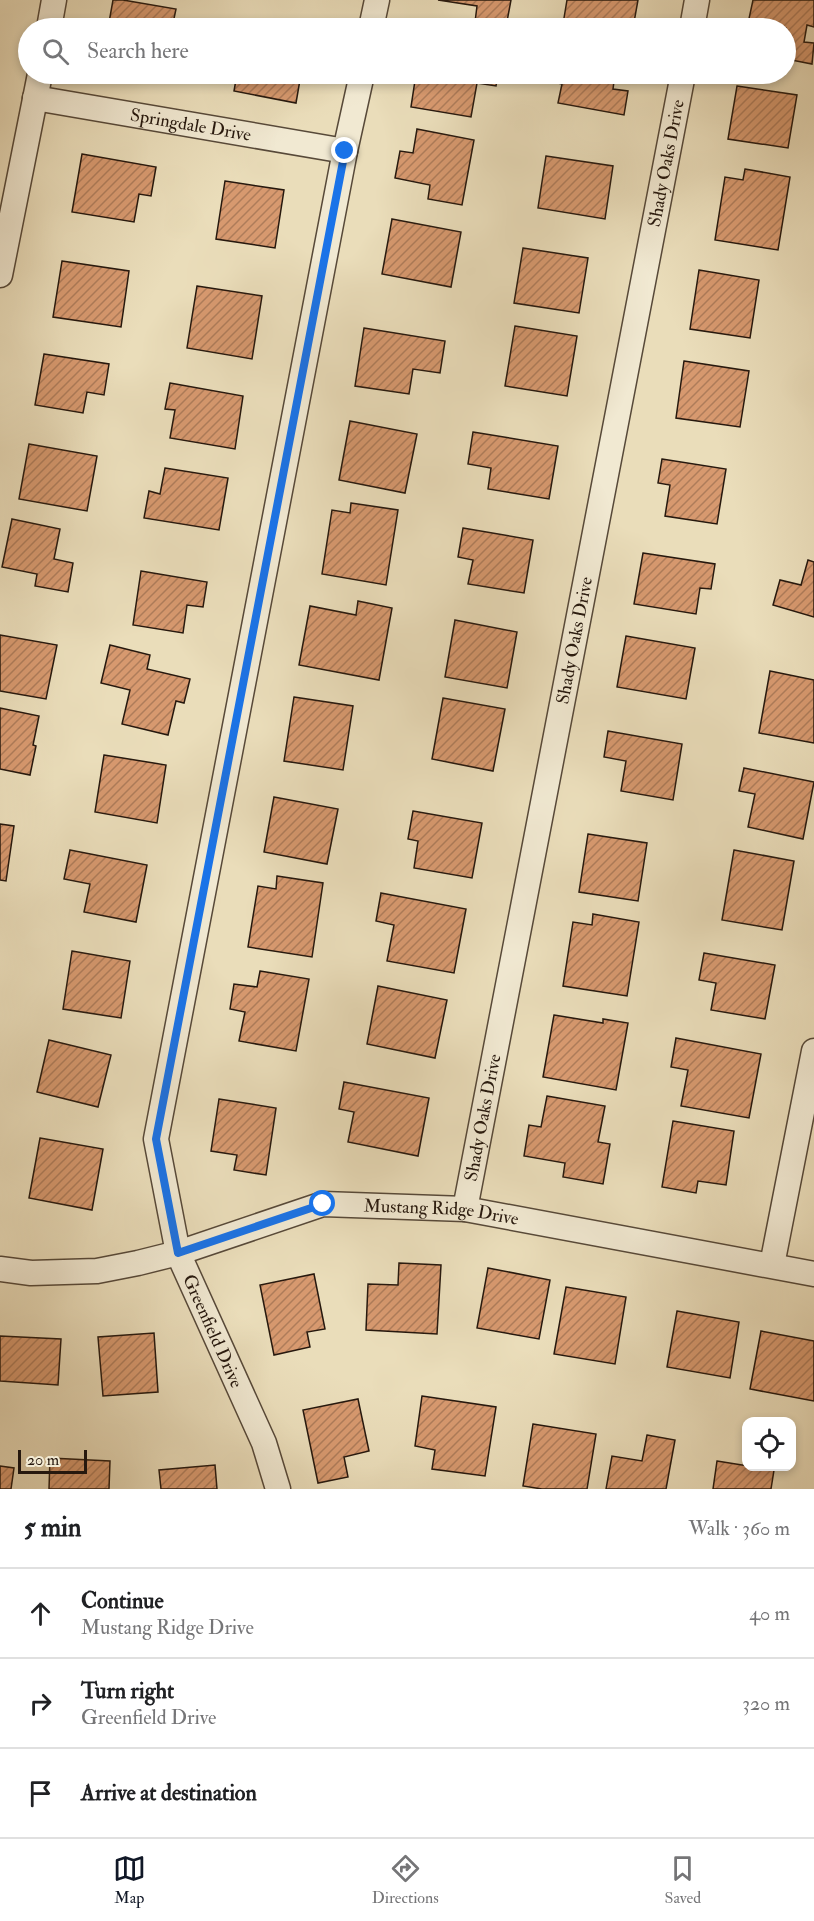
<!DOCTYPE html>
<html lang="en">
<head>
<meta charset="utf-8">
<style>
  :root { --surface:#fff; --page:#f6f6f6; --text:#202124; --muted:#757577; --line:#e0e0e0; --accent:#111827 }
  body { margin:0; font-family:"IM FELL Double Pica",serif; background:var(--page); color:var(--text) }
  .controls { position:absolute; right:18px; bottom:18px; display:grid; overflow:hidden; border-radius:12px; box-shadow:0 3px 9px #0003 }
  .controls button { width:54px; height:54px; display:grid; place-items:center; padding:0; border:0; border-bottom:2px solid var(--line); background:var(--surface); color:var(--text); font:30px sans-serif }
  .scale { position:absolute; left:18px; bottom:15px; width:69px; box-sizing:border-box; padding-left:6px; border:3px solid #26180e; border-top:0; font-size:16px; line-height:21px; white-space:nowrap; color:#26180e; -webkit-text-stroke:4px #f1e9d2; paint-order:stroke }
  .stop { position:absolute; width:18px; height:18px; margin:-14px; border:4px solid #1a73e8; border-radius:50%; background:#fff }
  .stop.end { background:#1a73e8; border-color:#fff; box-shadow:0 2px 6px #0008 }
  .list { margin:0; padding:0; list-style:none }
  h2 { display:flex; justify-content:space-between; align-items:center; height:78px; margin:0; padding:0 24px; font-size:26px }
  h2 small { font-size:20px; font-weight:400; color:var(--muted) }
  .list li { display:grid; grid-template-columns:39px 1fr auto; gap:18px; align-items:center; box-sizing:border-box; height:90px; padding:0 24px; border-top:2px solid var(--line) }
  .list b { display:block; font-size:22px; white-space:nowrap }
  .list p { margin:0; font-size:20px; white-space:nowrap; color:var(--muted) }
  .list em { font-size:20px; font-style:normal; color:var(--muted) }
  .icon { flex:none; width:33px; height:33px; fill:none; stroke:currentColor; stroke-width:2; stroke-linecap:round; stroke-linejoin:round }
  .map { position:relative; flex:none; width:814px; height:1489px; overflow:hidden }
  .search { position:absolute; background:var(--surface); box-shadow:0 3px 9px #0003; left:18px; right:18px; top:18px; height:66px; display:flex; align-items:center; gap:15px; box-sizing:border-box; padding:0 21px; border-radius:33px; color:var(--muted); font-size:22px }
  .sheet { height:348px; background:var(--surface) }
  nav { display:flex; justify-content:space-around; align-items:center; box-sizing:border-box; height:84px; border-top:2px solid var(--line); background:var(--surface); font-size:16px; color:var(--muted) }
  nav a { display:grid; justify-items:center; gap:3px }
  nav .on { color:var(--accent) }
  .map>svg:first-child { display:block }
  .building { fill:url(#building-hatch); stroke:#26180e; stroke-width:1.5 }
  .lines { fill:none; stroke-linecap:round; stroke-linejoin:round }
  .minor-casing { stroke:#574939; stroke-width:27 }
  .minor { stroke:#f1e9d2; stroke-width:24 }
  .route { stroke:#1a73e8; stroke-width:8 }
  .labels { text-anchor:middle; stroke-width:6; stroke-linejoin:round; paint-order:stroke }
  .street-label { font-size:18px; fill:#26180e; stroke:#f1e9d2 }
</style>
</head>
<body>
<div class="map">
<svg width="814" height="1489" viewBox="0 0 814 1489">
  <defs>
    <pattern id="building-hatch" width="6" height="6" patternUnits="userSpaceOnUse" patternTransform="scale(1.5)"><rect width="6" height="6" fill="#d7996f"/><path d="M-1 1l2-2M0 6l6-6M5 7l2-2" fill="none" stroke="#ae7c5a"/></pattern>
  </defs>
  <rect width="100%" height="100%" fill="#eaddba"/>
  <filter id="stains"><feTurbulence type="fractalNoise" baseFrequency=".00333" numOctaves="4"/><feColorMatrix values="0 0 0 0 .2 0 0 0 0 .09 0 0 0 0 .02 0 0 0 .5 -.17"/></filter>
  <radialGradient id="worn" r=".72"><stop offset=".6" stop-color="#630" stop-opacity="0"/><stop offset="1" stop-color="#630" stop-opacity=".3"/></radialGradient>
  <path class="building" d="M 113,0 L 123,0 L 176,9 L 172,28 L 108,28 Z
    M 438,0 L 511,0 L 506,27 L 475,22 L 477,6 Z
    M 567,0 L 638,0 L 633,28 L 590,28 L 563,24 Z
    M 753,0 L 814,0 L 814,27 L 807,25 L 804,42 L 814,43 L 812,64 L 786,59 L 786,28 L 747,28 Z
    M 247,22 L 281,28 L 245,28 Z
    M 237,74 L 301,74 L 296,103 L 234,91 Z
    M 416,74 L 498,74 L 496,86 L 477,83 L 471,117 L 411,107 Z
    M 550,74 L 615,74 L 613,89 L 628,91 L 624,115 L 558,103 L 562,84 L 549,81 Z
    M 737,86 L 797,95 L 788,148 L 728,139 Z
    M 417,129 L 474,140 L 462,205 L 428,199 L 430,185 L 395,178 L 400,151 L 413,153 Z
    M 82,154 L 156,167 L 151,196 L 139,194 L 134,222 L 72,212 Z
    M 546,156 L 613,166 L 605,219 L 538,208 Z
    M 745,169 L 790,177 L 778,250 L 715,240 L 725,177 L 743,180 Z
    M 225,181 L 284,190 L 275,248 L 216,239 Z
    M 392,219 L 461,232 L 451,287 L 382,274 Z
    M 523,248 L 588,258 L 579,313 L 514,303 Z
    M 62,261 L 129,271 L 121,327 L 53,317 Z
    M 699,270 L 759,280 L 750,338 L 690,329 Z
    M 197,286 L 262,296 L 252,359 L 187,348 Z
    M 515,326 L 577,336 L 567,396 L 505,386 Z
    M 364,328 L 445,341 L 440,373 L 413,369 L 409,394 L 355,386 Z
    M 44,354 L 109,364 L 104,395 L 87,392 L 83,413 L 35,405 Z
    M 684,361 L 749,371 L 740,427 L 676,418 Z
    M 170,383 L 243,396 L 235,449 L 170,438 L 175,410 L 165,409 Z
    M 350,421 L 417,434 L 405,493 L 339,480 Z
    M 473,432 L 558,446 L 549,499 L 488,489 L 491,468 L 468,464 Z
    M 29,444 L 97,456 L 87,511 L 19,499 Z
    M 662,459 L 726,469 L 717,524 L 665,516 L 670,485 L 658,483 Z
    M 165,468 L 228,478 L 219,530 L 144,518 L 149,491 L 160,494 Z
    M 351,503 L 398,510 L 386,585 L 322,574 L 332,510 L 350,513 Z
    M 12,519 L 60,529 L 54,559 L 73,563 L 68,592 L 35,586 L 37,574 L 2,567 Z
    M 463,528 L 533,540 L 524,593 L 468,584 L 473,560 L 458,557 Z
    M 643,553 L 715,564 L 711,589 L 700,588 L 696,614 L 634,604 Z
    M 808,560 L 814,562 L 814,617 L 773,605 L 780,580 L 801,585 Z
    M 141,571 L 207,582 L 203,607 L 187,605 L 183,633 L 133,625 Z
    M 358,601 L 392,608 L 379,680 L 299,665 L 310,606 L 356,615 Z
    M 455,620 L 517,632 L 507,688 L 445,677 Z
    M 0,635 L 57,645 L 46,699 L 0,691 Z
    M 626,636 L 695,648 L 686,699 L 617,687 Z
    M 110,645 L 150,655 L 147,669 L 190,679 L 184,703 L 176,701 L 168,735 L 122,724 L 130,690 L 101,683 Z
    M 770,671 L 814,680 L 814,743 L 759,733 Z
    M 294,697 L 353,706 L 343,770 L 284,761 Z
    M 443,698 L 505,709 L 493,771 L 432,759 Z
    M 0,708 L 39,716 L 33,745 L 36,746 L 30,775 L 0,769 Z
    M 608,731 L 682,744 L 673,800 L 621,791 L 626,761 L 604,757 Z
    M 104,755 L 166,765 L 157,823 L 95,812 Z
    M 744,768 L 814,782 L 803,839 L 748,827 L 755,794 L 739,791 Z
    M 274,797 L 338,809 L 327,864 L 264,852 Z
    M 413,811 L 482,823 L 472,878 L 414,868 L 418,841 L 408,839 Z
    M 0,824 L 14,826 L 6,881 L 0,880 Z
    M 588,834 L 647,843 L 638,901 L 579,892 Z
    M 70,850 L 147,865 L 136,922 L 84,912 L 90,884 L 64,879 Z
    M 734,850 L 794,861 L 782,930 L 722,920 Z
    M 277,876 L 323,883 L 312,957 L 248,947 L 258,886 L 276,889 Z
    M 381,893 L 466,909 L 454,973 L 387,961 L 394,925 L 376,921 Z
    M 593,914 L 639,922 L 627,996 L 563,986 L 573,922 L 592,925 Z
    M 72,951 L 130,961 L 121,1018 L 63,1009 Z
    M 704,953 L 775,965 L 765,1019 L 711,1010 L 716,983 L 699,980 Z
    M 260,971 L 309,979 L 296,1051 L 239,1041 L 245,1012 L 230,1009 L 234,984 L 257,987 Z
    M 378,986 L 447,1000 L 435,1058 L 367,1044 Z
    M 554,1015 L 603,1023 L 603,1019 L 628,1023 L 616,1090 L 543,1077 Z
    M 676,1038 L 761,1054 L 749,1118 L 681,1106 L 688,1070 L 671,1067 Z
    M 49,1040 L 111,1055 L 98,1107 L 37,1092 Z
    M 344,1082 L 429,1098 L 418,1156 L 348,1142 L 354,1112 L 339,1109 Z
    M 547,1096 L 605,1106 L 598,1142 L 610,1144 L 603,1184 L 563,1177 L 565,1163 L 524,1156 L 529,1125 L 541,1127 Z
    M 219,1099 L 276,1108 L 266,1175 L 234,1170 L 237,1155 L 211,1151 Z
    M 673,1121 L 734,1131 L 726,1185 L 698,1181 L 696,1193 L 662,1187 Z
    M 40,1138 L 103,1149 L 92,1210 L 29,1198 Z
    M 399,1263 L 441,1265 L 437,1334 L 366,1330 L 368,1284 L 398,1285 Z
    M 488,1268 L 550,1280 L 539,1339 L 477,1328 Z
    M 314,1274 L 325,1329 L 307,1332 L 310,1347 L 274,1355 L 260,1285 Z
    M 566,1287 L 626,1297 L 615,1364 L 554,1354 Z
    M 677,1311 L 739,1322 L 730,1378 L 667,1367 Z
    M 761,1331 L 814,1341 L 814,1401 L 750,1389 Z
    M 154,1333 L 158,1392 L 103,1396 L 98,1337 Z
    M 0,1336 L 61,1339 L 58,1385 L 0,1381 Z
    M 422,1396 L 496,1407 L 485,1476 L 432,1469 L 435,1450 L 415,1446 Z
    M 358,1399 L 369,1451 L 344,1457 L 348,1477 L 318,1483 L 303,1410 Z
    M 533,1424 L 596,1434 L 587,1489 L 542,1489 L 523,1486 Z
    M 647,1435 L 675,1440 L 666,1489 L 606,1489 L 612,1456 L 642,1461 Z
    M 50,1458 L 110,1461 L 109,1489 L 49,1489 Z
    M 717,1461 L 774,1470 L 771,1489 L 713,1489 Z
    M 215,1465 L 217,1489 L 161,1489 L 159,1470 Z
    M 0,1466 L 14,1468 L 11,1489 L 0,1489 Z"/>
  <g class="lines">
    <defs>
      <g id="minor">
        <path d="M 49,28 L 54,0"/>
        <path d="M 371,28 L 377,0"/>
        <path d="M 692,28 L 697,0"/>
        <path id="s1" d="M 35,98 L 345,151"/>
        <path d="M 0,275 L 40,74"/>
        <path id="s2" d="M 465,1209 L 683,74"/>
        <path d="M 772,1265 L 814,1051"/>
        <path id="s3" d="M 0,1269 L 31,1273 L 97,1271 L 138,1263 L 178,1253 L 323,1204 L 465,1209 L 814,1274"/>
        <path d="M 278,1489 L 264,1443 L 178,1253 L 156,1139 L 345,151 L 362,74"/>
      </g>
    </defs>
    <use href="#minor" class="minor-casing"/>
    <use href="#minor" class="minor"/>
  </g>
  <g class="lines">
    <path class="route" d="M 323,1204 L 178,1253 L 156,1139 L 345,151"/>
  </g>
  <g class="labels">
    <g class="street-label">
      <text dy="6" stroke="none"><textPath href="#s1" startOffset="158">Springdale Drive</textPath></text>
      <text dy="6" stroke="none"><textPath href="#s2" startOffset="1065">Shady Oaks Drive</textPath></text>
      <text dy="6" stroke="none"><textPath href="#s2" startOffset="579">Shady Oaks Drive</textPath></text>
      <text dy="6" stroke="none"><textPath href="#s2" startOffset="93">Shady Oaks Drive</textPath></text>
      <text dy="6" stroke="none"><textPath href="#s3" startOffset="452">Mustang Ridge Drive</textPath></text>
      <text transform="translate(213 1331) rotate(66)" y="6">Greenfield Drive</text>
    </g>
  </g>
  <rect width="100%" height="100%" filter="url(#stains)"/>
  <rect width="100%" height="100%" fill="url(#worn)"/>
</svg>
<div class="controls">
<button><svg class="icon" aria-label="locate" viewBox="0 0 24 24"><circle cx="12" cy="12" r="6"/><path d="M12 2v4M12 18v4M2 12h4M18 12h4"/></svg></button>
</div>
<div class="scale">20 m</div>
<div class="stop" style="left:323px;top:1204px"></div>
<div class="stop end" style="left:345px;top:151px"></div>
<div class="search"><svg class="icon" aria-label="search" viewBox="0 0 24 24"><circle cx="10" cy="10" r="6"/><path d="M15 15l6 6"/></svg>Search here</div>
</div>
<section class="sheet">
<h2>5 min<small>Walk · 360 m</small></h2>
<ul class="list">
<li><svg class="icon" aria-label="ahead" viewBox="0 0 24 24"><path d="M12 20V5M6 11l6-6 6 6"/></svg><div><b>Continue</b><p>Mustang Ridge Drive</p></div><em>40 m</em></li>
<li><svg class="icon" aria-label="right" viewBox="0 0 24 24"><path d="M7 20v-9h11M14 6l5 5-5 5"/></svg><div><b>Turn right</b><p>Greenfield Drive</p></div><em>320 m</em></li>
<li><svg class="icon" aria-label="arrive" viewBox="0 0 24 24"><path d="M6 21V4h12l-3 4 3 4H6"/></svg><div><b>Arrive at destination</b></div></li>
</ul>
</section>
<nav>
<a class="on"><svg class="icon" aria-label="map" viewBox="0 0 24 24"><path d="M3 6l6-2 6 2 6-2v14l-6 2-6-2-6 2zM9 4v14M15 6v14"/></svg>Map</a>
<a><svg class="icon" aria-label="directions" viewBox="0 0 24 24"><path d="M12 3l9 9-9 9-9-9zM9 14v-3h6M13 9l2 2-2 2"/></svg>Directions</a>
<a><svg class="icon" aria-label="saved" viewBox="0 0 24 24"><path d="M7 4h10v16l-5-4-5 4z"/></svg>Saved</a>
</nav>
</body>
</html>
